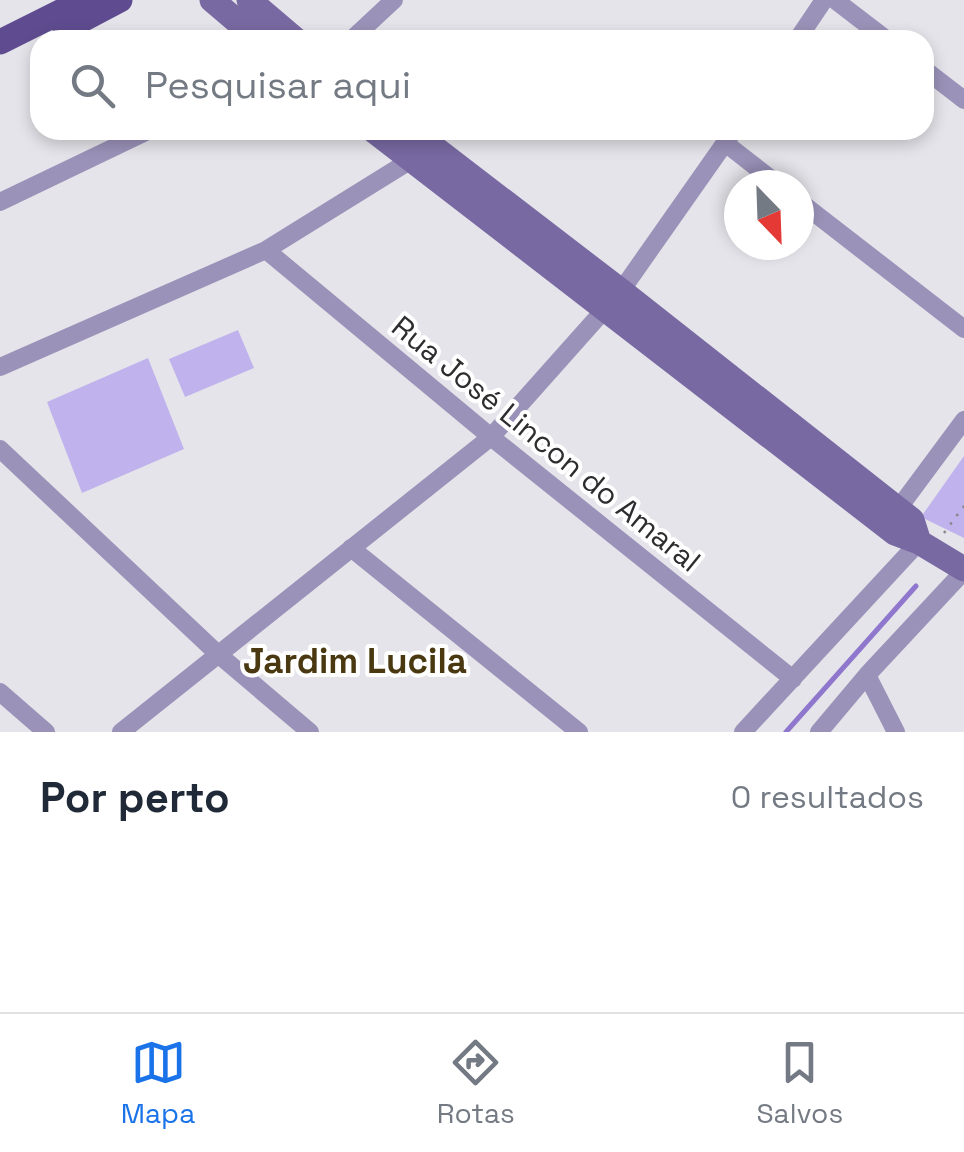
<!DOCTYPE html>
<html lang="pt">
<head>
<meta charset="utf-8">
<style>
  :root { --surface:#fff; --page:#f2f2f3; --text:#1f2937; --muted:#747a83; --line:#e0e1e3; --accent:#1a73e8 }
  body { margin:0; font-family:"Space Grotesk",sans-serif; background:var(--page); color:var(--text) }
  .compass { position:absolute; left:724px; top:170px; width:90px; height:90px; border-radius:50%; background:var(--surface); box-shadow:0 5px 15px #0003; rotate:157deg }
  .list { margin:0; padding:0; list-style:none }
  h2 { display:flex; justify-content:space-between; align-items:center; height:130px; margin:0; padding:0 40px; font-size:42px }
  h2 small { font-size:32px; font-weight:400; color:var(--muted) }
  .icon { flex:none; width:55px; height:55px; fill:none; stroke:currentColor; stroke-width:2; stroke-linecap:round; stroke-linejoin:round }
  .map { position:relative; flex:none; width:964px; height:732px; overflow:hidden }
  .search { position:absolute; background:var(--surface); box-shadow:0 5px 15px #0003; left:30px; right:30px; top:30px; height:110px; display:flex; align-items:center; gap:25px; box-sizing:border-box; padding:0 35px; border-radius:30px; color:var(--muted); font-size:38px }
  .sheet { height:280px; background:var(--surface) }
  nav { display:flex; justify-content:space-around; align-items:center; box-sizing:border-box; height:140px; border-top:2px solid var(--line); background:var(--surface); font-size:28px; color:var(--muted) }
  nav a { display:grid; justify-items:center; gap:5px }
  nav .on { color:var(--accent) }
  .map>svg:first-child { display:block }
  .green { fill:#c0b3ed }
  .lines { fill:none; stroke-linecap:round; stroke-linejoin:round }
  .stream { stroke:#8e77cd; stroke-width:5 }
  .path { stroke:#87878b; stroke-width:2.5; stroke-dasharray:2.5 8; stroke-linecap:butt }
  .street { stroke:#9b92b9; stroke-width:18 }
  .secondary { stroke:#7869a2; stroke-width:25 }
  .primary { stroke:#5f4c90; stroke-width:25 }
  .labels { text-anchor:middle; stroke-width:8; stroke-linejoin:round; paint-order:stroke }
  .street-label { font-size:30px; fill:#2d2d2f; stroke:#fff }
  .quarter-label { font-size:35px; font-weight:bold; fill:#493810; stroke:#fff }
</style>
</head>
<body>
<div class="map">
<svg width="964" height="732" viewBox="0 0 964 732">
  <rect width="100%" height="100%" fill="#e5e4ea"/>
  <path class="green" d="M 238,330 L 254,368 L 185,397 L 169,359 Z
    M 148,358 L 184,449 L 82,493 L 47,402 Z
    M 964,456 L 964,538 L 921,517 Z"/>
  <g class="lines">
    <path class="stream" d="M 786,732 L 916,586"/>
    <path class="path" d="M 944,533 L 964,506"/>
    <path class="street" d="M 835,0 L 887,40
      M 351,40 L 394,0
      M 797,40 L 824,0
      M 924,69 L 964,100
      M 725,143 L 779,185
      M 799,201 L 964,329
      M 0,202 L 150,130
      M 266,250 L 491,437 L 793,679
      M 0,367 L 266,250 L 411,160
      M 0,449 L 219,655 L 310,732
      M 898,509 L 964,420
      M 351,548 L 579,732
      M 867,675 L 896,732
      M 0,692 L 46,732
      M 121,732 L 491,437 L 621,291 L 734,130
      M 743,732 L 919,542
      M 819,732 L 867,675 L 964,571"/>
    <path class="secondary" d="M 212,0 L 259,40
      M 249,0 L 296,40
      M 373,130 L 895,533 L 919,542 L 964,569
      M 411,130 L 621,291 L 898,509 L 912,520 L 919,542"/>
    <path class="primary" d="M 65,29 L 120,0
      M 0,42 L 84,0"/>
  </g>
  <g class="labels">
    <g class="street-label">
      <text transform="translate(546 444) rotate(39)" y="10">Rua José Lincon do Amaral</text>
    </g>
    <g class="quarter-label">
      <text x="355" y="673">Jardim Lucila</text>
    </g>
  </g>
</svg>
<svg class="compass" viewBox="-18 -18 36 36"><path d="M0-13l5 13h-10z" fill="#e53935"/><path d="M0 13l5-13h-10z" fill="#747a83"/></svg>
<div class="search"><svg class="icon" aria-label="search" viewBox="0 0 24 24"><circle cx="10" cy="10" r="6"/><path d="M15 15l6 6"/></svg>Pesquisar aqui</div>
</div>
<section class="sheet">
<h2>Por perto<small>0 resultados</small></h2>
<ul class="list">
</ul>
</section>
<nav>
<a class="on"><svg class="icon" aria-label="map" viewBox="0 0 24 24"><path d="M3 6l6-2 6 2 6-2v14l-6 2-6-2-6 2zM9 4v14M15 6v14"/></svg>Mapa</a>
<a><svg class="icon" aria-label="directions" viewBox="0 0 24 24"><path d="M12 3l9 9-9 9-9-9zM9 14v-3h6M13 9l2 2-2 2"/></svg>Rotas</a>
<a><svg class="icon" aria-label="saved" viewBox="0 0 24 24"><path d="M7 4h10v16l-5-4-5 4z"/></svg>Salvos</a>
</nav>
</body>
</html>
